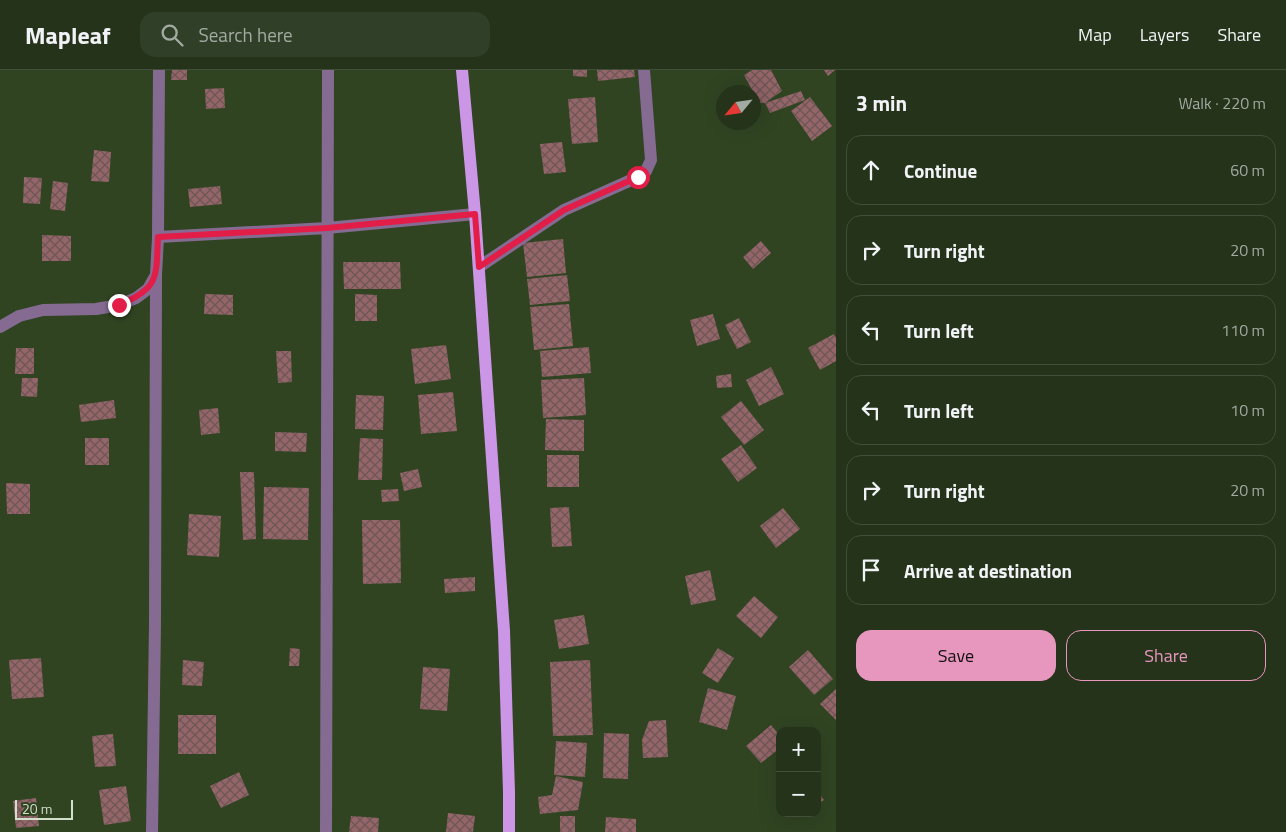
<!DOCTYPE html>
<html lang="en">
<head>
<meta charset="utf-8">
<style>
  :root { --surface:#24331a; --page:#303f27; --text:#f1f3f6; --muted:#a3aaa2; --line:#414e39; --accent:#e797bd }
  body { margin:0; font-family:"Titillium Web",sans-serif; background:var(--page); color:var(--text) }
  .controls { position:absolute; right:15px; bottom:15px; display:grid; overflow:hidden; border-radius:10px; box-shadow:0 5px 20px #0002 }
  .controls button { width:45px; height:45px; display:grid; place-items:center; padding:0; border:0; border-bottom:1px solid var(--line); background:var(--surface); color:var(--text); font:25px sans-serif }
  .compass { position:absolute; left:716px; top:15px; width:45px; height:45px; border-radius:50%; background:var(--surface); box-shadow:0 5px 20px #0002; rotate:241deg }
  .scale { position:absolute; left:15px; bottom:12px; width:58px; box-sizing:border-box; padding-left:5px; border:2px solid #d2dfcb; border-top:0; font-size:14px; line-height:18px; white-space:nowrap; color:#d2dfcb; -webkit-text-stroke:4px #304422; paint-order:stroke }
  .stop { position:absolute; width:15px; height:15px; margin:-11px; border:4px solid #e11d48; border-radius:50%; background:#fff }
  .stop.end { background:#e11d48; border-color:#fff; box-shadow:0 1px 5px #0008 }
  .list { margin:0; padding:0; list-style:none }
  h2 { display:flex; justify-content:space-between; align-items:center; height:65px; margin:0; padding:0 20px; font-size:21px }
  h2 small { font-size:16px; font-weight:400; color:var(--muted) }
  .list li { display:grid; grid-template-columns:32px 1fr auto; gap:15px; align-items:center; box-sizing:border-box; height:70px; margin:0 10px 10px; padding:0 10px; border:1px solid var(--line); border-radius:15px }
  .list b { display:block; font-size:19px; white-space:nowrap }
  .list em { font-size:16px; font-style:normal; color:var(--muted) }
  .actions { display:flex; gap:10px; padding:15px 20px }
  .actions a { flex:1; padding:11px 0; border:1px solid var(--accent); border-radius:15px; text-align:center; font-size:18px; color:var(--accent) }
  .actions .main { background:var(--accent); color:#111 }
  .icon { flex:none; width:28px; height:28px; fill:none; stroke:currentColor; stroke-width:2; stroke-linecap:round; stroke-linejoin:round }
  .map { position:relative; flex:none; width:836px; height:762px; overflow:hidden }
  header { display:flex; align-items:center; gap:30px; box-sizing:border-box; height:70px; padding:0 25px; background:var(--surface); border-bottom:1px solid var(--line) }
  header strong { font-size:24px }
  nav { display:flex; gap:28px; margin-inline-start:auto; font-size:18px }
  .search { width:350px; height:45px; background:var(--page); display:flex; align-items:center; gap:12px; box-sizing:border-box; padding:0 18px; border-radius:15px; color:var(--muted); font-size:19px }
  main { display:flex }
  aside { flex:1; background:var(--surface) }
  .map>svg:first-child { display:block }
  .building { fill:url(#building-cross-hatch) }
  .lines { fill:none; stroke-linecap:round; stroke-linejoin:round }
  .minor { stroke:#856b92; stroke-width:12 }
  .major { stroke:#cb96e5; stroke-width:12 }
  .route { stroke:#e11d48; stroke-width:6 }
</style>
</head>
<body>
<header>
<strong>Mapleaf</strong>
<div class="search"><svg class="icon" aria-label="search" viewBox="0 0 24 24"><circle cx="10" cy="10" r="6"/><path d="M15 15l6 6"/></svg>Search here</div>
<nav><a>Map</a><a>Layers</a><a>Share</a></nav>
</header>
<main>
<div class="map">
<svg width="836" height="762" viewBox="0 0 836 762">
  <defs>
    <pattern id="building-cross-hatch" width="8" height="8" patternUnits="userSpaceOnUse" patternTransform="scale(1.25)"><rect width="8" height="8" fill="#946569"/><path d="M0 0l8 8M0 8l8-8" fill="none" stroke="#6e5655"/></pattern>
  </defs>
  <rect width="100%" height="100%" fill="#304422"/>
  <path class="building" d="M 172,0 L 187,0 L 187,10 L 171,10 Z
    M 573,0 L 587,0 L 587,7 L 573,6 Z
    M 597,0 L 634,0 L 635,7 L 598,11 Z
    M 752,0 L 771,0 L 782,21 L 765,33 L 759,33 L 744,5 Z
    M 824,0 L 835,0 L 828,6 Z
    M 224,18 L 225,38 L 206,39 L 205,19 Z
    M 801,21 L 805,30 L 770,43 L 765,33 Z
    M 595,27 L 598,72 L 572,74 L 568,29 Z
    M 810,27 L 832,56 L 812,71 L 791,41 Z
    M 562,72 L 566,102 L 544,104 L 540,74 Z
    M 94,80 L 111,82 L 109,112 L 91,111 Z
    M 24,107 L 42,108 L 40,134 L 23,133 Z
    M 53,111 L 68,113 L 65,141 L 50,139 Z
    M 220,116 L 222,134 L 190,137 L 188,119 Z
    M 42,165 L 71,166 L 71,191 L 42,191 Z
    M 563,169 L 566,203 L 527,207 L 523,173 Z
    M 761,171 L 771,183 L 753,199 L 743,187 Z
    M 343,192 L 400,192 L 401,219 L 344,219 Z
    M 567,205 L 570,231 L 530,235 L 527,209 Z
    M 205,224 L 233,225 L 233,245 L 204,244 Z
    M 355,224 L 377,225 L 377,251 L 355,251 Z
    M 569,234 L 573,276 L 534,280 L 530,237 Z
    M 713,244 L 720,269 L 697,276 L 690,250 Z
    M 739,248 L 751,272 L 737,279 L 725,255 Z
    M 834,264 L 836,268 L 836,291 L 820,300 L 808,278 Z
    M 446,275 L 451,309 L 415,314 L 411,279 Z
    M 589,277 L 591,303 L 542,307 L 540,281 Z
    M 16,278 L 34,278 L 34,304 L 15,304 Z
    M 276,281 L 291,281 L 292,312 L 278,313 Z
    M 771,297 L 784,324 L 759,336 L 746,310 Z
    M 731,304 L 732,317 L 717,318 L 716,306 Z
    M 22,308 L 38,308 L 37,327 L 21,326 Z
    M 584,308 L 586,345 L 543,348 L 541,310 Z
    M 453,322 L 457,361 L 421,364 L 418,325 Z
    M 356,325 L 384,326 L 383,360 L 355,359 Z
    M 114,330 L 116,348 L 81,352 L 79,335 Z
    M 741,331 L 764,360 L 744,375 L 721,347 Z
    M 218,338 L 220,363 L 201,365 L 199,340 Z
    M 546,349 L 584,350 L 584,381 L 545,380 Z
    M 275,362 L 307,363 L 306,382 L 275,381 Z
    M 85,368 L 109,368 L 109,395 L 85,395 Z
    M 360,368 L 383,369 L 382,410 L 358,410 Z
    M 741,375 L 757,398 L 738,412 L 721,389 Z
    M 547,385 L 579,385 L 579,417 L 547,417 Z
    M 418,399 L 422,417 L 404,421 L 400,403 Z
    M 240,402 L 254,402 L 256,469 L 243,470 Z
    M 6,413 L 30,414 L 30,444 L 7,444 Z
    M 264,417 L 309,418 L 308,470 L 263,469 Z
    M 398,419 L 399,431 L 382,432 L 381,420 Z
    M 569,437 L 572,476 L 552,477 L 550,438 Z
    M 783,438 L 800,459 L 776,478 L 760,456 Z
    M 189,444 L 221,446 L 219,487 L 187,485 Z
    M 362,450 L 400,450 L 401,513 L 363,514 Z
    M 710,500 L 716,530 L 691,535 L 685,506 Z
    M 475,507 L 475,521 L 445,523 L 444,509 Z
    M 754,526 L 778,547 L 761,568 L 736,546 Z
    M 584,545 L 589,574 L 559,579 L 554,550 Z
    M 290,578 L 300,579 L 299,596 L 289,596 Z
    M 718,578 L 734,588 L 718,613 L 702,603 Z
    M 808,580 L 833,609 L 814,625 L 789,597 Z
    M 41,588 L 44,627 L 12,629 L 9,590 Z
    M 183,590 L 204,592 L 202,616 L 182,615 Z
    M 590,590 L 593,665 L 553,666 L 550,592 Z
    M 423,597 L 450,599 L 447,641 L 420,639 Z
    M 708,618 L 736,626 L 727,660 L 699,652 Z
    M 836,619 L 836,650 L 820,634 Z
    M 178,645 L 216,645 L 216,684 L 178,684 Z
    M 666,650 L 668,687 L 643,688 L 642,670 L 649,651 Z
    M 771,655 L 780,666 L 780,678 L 761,693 L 746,676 Z
    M 604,663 L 629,664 L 628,709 L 603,708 Z
    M 113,664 L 116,696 L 95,697 L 92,666 Z
    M 556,671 L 587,673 L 585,707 L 554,705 Z
    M 239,702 L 249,725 L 221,738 L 210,716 Z
    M 556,706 L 583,712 L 578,740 L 540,744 L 538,727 L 552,725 Z
    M 126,716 L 131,751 L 104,755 L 99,720 Z
    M 817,721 L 824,730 L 817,735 Z
    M 36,728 L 39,756 L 16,758 L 13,731 Z
    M 448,743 L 475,746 L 473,762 L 446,762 Z
    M 351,746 L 379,748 L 378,762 L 349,762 Z
    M 560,746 L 575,746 L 575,762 L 560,762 Z
    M 606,747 L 636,749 L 636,762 L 605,762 Z"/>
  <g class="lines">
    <path class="minor" d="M 158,167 L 327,158 L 475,144
      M 479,197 L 564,140 L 638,107 L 646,101 L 651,90 L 644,0
      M 0,257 L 19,246 L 43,240 L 96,239 L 119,235 L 136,228 L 148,219 L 156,205
      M 152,762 L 155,554 L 156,205 L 158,167 L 159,0
      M 326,762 L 328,0"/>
    <path class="major" d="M 462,0 L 475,144 L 504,561 L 509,722 L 509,762"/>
  </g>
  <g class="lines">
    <path class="route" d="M 119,235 C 160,218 156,207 158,167 L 327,158 L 475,144 L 479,197 L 564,140 L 638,107"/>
  </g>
</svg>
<div class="controls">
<button>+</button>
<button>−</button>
</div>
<svg class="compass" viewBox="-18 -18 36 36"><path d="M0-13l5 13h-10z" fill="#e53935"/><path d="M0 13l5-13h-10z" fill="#a3aaa2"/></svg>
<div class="scale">20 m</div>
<div class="stop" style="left:638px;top:107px"></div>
<div class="stop end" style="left:119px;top:235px"></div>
</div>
<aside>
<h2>3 min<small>Walk · 220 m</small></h2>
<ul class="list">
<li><svg class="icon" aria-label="ahead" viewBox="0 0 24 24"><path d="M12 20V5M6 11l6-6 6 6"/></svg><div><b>Continue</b></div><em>60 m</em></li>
<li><svg class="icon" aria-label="right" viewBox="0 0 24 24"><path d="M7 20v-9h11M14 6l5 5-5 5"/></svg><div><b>Turn right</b></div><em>20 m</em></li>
<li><svg class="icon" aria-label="left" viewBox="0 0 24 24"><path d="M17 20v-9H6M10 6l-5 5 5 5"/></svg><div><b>Turn left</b></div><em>110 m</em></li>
<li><svg class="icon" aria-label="left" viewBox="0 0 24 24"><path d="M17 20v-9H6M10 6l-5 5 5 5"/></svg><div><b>Turn left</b></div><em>10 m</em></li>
<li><svg class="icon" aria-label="right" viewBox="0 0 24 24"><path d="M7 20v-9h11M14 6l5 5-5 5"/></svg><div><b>Turn right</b></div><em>20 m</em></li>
<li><svg class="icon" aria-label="arrive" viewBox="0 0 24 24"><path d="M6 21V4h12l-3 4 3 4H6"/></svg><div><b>Arrive at destination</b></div></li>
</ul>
<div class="actions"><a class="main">Save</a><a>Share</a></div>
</aside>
</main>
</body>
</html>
